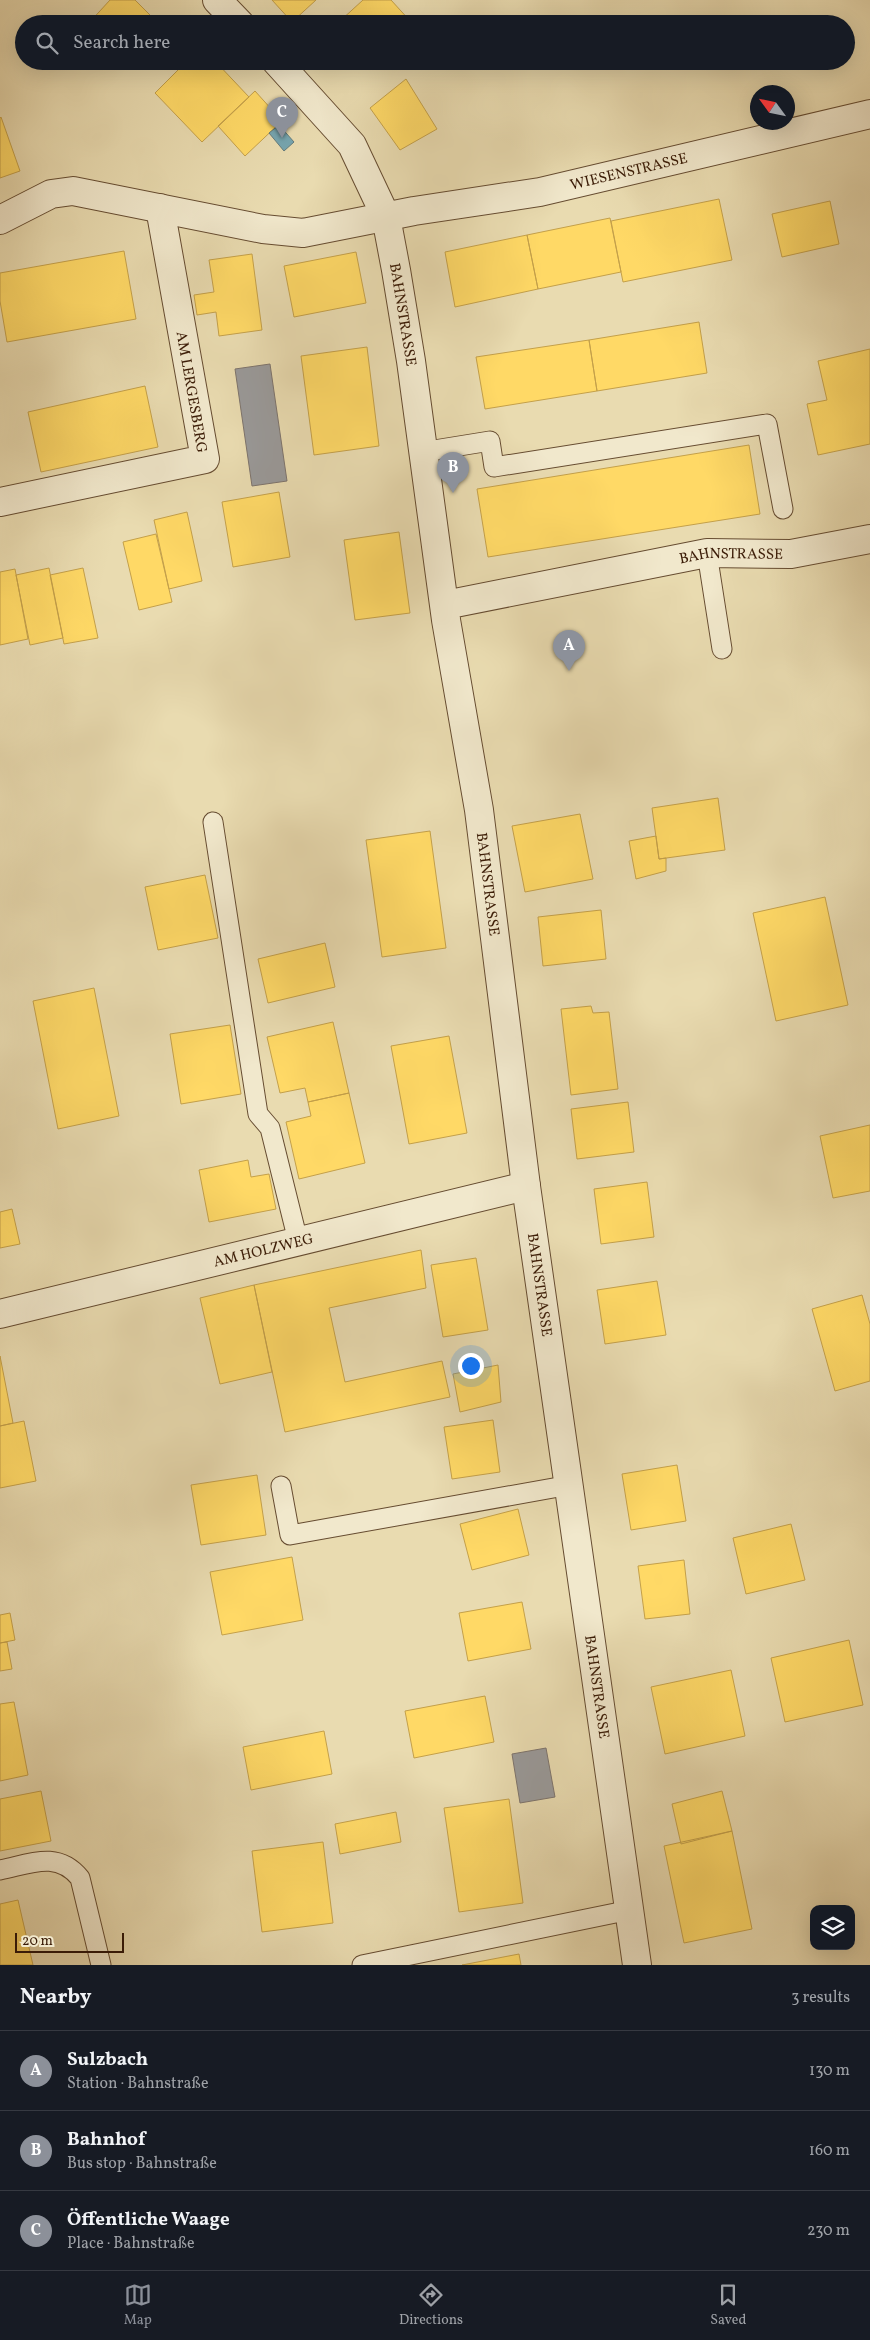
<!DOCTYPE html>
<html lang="en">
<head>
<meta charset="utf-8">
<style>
  :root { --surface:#171b24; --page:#20242c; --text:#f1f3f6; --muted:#9ea1a6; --line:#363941; --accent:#8c9099 }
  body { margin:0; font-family:Vollkorn,serif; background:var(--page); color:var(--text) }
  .controls { position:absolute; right:15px; bottom:15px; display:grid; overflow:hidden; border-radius:10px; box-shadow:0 5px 20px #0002 }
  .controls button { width:45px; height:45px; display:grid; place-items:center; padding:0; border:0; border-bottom:1px solid var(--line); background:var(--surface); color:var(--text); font:25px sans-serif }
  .compass { position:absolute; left:750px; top:85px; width:45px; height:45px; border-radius:50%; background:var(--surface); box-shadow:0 5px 20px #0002; rotate:303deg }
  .scale { position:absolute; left:15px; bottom:12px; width:109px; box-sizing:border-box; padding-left:5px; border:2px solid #3b1c07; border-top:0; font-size:14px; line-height:18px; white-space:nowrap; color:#3b1c07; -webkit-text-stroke:4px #f1e8cc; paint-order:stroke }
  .you { position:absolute; left:470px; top:1365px; width:18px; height:18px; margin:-12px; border:4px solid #fff; border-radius:50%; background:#1a73e8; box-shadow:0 0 0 8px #1a73e833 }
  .badge { display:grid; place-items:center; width:32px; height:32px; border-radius:50%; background:var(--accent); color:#fff; font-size:16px; font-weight:700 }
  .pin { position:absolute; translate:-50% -41px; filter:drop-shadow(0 1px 2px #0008) }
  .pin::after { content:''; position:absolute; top:26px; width:18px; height:15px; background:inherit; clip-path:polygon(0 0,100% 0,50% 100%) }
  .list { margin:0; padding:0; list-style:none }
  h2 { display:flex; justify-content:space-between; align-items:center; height:65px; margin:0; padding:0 20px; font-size:21px }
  h2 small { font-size:16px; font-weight:400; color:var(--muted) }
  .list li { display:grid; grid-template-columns:32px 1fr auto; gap:15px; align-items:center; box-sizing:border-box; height:80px; padding:0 20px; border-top:1px solid var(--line) }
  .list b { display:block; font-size:19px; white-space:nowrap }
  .list p { margin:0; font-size:16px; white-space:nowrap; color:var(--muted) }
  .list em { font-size:16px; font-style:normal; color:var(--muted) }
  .icon { flex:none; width:28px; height:28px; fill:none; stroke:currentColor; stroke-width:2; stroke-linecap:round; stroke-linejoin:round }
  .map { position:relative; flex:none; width:870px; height:1965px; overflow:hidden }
  .search { position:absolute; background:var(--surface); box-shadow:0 5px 20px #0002; left:15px; right:15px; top:15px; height:55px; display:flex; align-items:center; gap:12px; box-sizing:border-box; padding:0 18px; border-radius:28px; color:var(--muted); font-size:19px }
  .sheet { height:305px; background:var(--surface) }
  nav { display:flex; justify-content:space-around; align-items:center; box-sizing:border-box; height:70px; border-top:1px solid var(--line); background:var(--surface); font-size:14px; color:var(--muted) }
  nav a { display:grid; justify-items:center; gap:2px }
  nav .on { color:var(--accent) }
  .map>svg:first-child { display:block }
  .homes { fill:#ffd966; stroke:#c4a04a }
  .public { fill:#76a5af; stroke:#647c7d }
  .industry { fill:#999; stroke:#7d746d }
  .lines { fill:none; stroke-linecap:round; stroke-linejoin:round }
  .service-casing { stroke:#664c31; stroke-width:21 }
  .minor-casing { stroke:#664c31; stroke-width:30 }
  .tertiary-casing { stroke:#664c31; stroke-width:30 }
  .service { stroke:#f1e8cc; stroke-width:19 }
  .minor { stroke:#f1e8cc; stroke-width:28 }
  .tertiary { stroke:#f1e8cc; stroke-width:28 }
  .labels { text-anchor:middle; stroke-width:5; stroke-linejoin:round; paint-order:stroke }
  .street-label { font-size:15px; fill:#3b1c07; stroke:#f1e8cc }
</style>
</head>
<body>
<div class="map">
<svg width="870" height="1965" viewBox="0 0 870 1965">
  <rect width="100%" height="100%" fill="#e9dbb0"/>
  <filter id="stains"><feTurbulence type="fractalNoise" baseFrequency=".004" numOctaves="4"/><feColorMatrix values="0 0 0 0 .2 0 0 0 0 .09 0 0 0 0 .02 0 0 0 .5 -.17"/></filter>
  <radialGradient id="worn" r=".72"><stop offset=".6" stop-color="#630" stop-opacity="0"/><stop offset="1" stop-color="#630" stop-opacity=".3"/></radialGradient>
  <path class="homes" d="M 110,0 L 135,0 L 155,20 L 152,24 L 88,24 Z
    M 272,0 L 316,0 L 292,22 Z
    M 363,0 L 391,0 L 411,22 L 343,24 L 340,21 Z
    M 187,61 L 215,61 L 249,97 L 202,142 L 155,93 Z
    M 406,79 L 437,129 L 400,150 L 370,108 Z
    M 255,91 L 282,121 L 245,156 L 218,126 Z
    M 1,117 L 20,171 L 0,178 L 0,118 Z
    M 719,199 L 732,260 L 623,282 L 611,221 Z
    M 830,201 L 839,244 L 782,257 L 772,214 Z
    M 610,218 L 621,272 L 538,289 L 527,235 Z
    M 527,235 L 538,289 L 455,307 L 445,252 Z
    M 124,251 L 136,319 L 7,342 L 0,301 L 0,273 Z
    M 356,252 L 366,303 L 294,317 L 284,266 Z
    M 252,254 L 262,330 L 219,336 L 216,312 L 197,315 L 194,295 L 214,292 L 209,260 Z
    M 699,322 L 707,373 L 597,391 L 589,340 Z
    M 589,340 L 597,391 L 485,409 L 476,357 Z
    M 367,347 L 379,446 L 314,455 L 301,356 Z
    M 870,349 L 870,444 L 818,455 L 807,404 L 827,400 L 818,361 Z
    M 145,386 L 158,447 L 41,472 L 28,412 Z
    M 749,445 L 760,514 L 488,557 L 477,489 Z
    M 279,492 L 290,557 L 233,567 L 222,502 Z
    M 187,512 L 202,581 L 169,589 L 154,520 Z
    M 399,532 L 410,613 L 355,620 L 344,540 Z
    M 156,534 L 172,602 L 139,610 L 123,542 Z
    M 49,568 L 63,638 L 30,645 L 16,575 Z
    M 83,568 L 98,638 L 64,644 L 50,575 Z
    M 15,569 L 28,639 L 0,645 L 0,572 Z
    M 718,798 L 725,850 L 659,859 L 652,808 Z
    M 580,814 L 593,879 L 525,892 L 512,826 Z
    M 430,831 L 446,948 L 382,957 L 366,840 Z
    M 656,836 L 659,859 L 666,858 L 666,871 L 636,879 L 629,841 Z
    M 205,875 L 218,938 L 158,950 L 145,887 Z
    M 825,897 L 848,1005 L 776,1021 L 753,913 Z
    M 601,910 L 606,959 L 543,966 L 538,917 Z
    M 325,943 L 335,987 L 268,1003 L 258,959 Z
    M 94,988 L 119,1116 L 58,1129 L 33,1001 Z
    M 591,1006 L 593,1013 L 609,1012 L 618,1089 L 571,1095 L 561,1009 Z
    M 333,1022 L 349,1093 L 308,1102 L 305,1088 L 280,1093 L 267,1037 Z
    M 230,1025 L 241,1094 L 181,1104 L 170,1034 Z
    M 449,1036 L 467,1133 L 409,1144 L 391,1046 Z
    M 349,1093 L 365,1163 L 299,1179 L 286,1122 L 311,1116 L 308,1102 Z
    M 628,1102 L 634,1152 L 577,1159 L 571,1109 Z
    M 870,1125 L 870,1191 L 833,1198 L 820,1136 Z
    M 248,1160 L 251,1177 L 269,1174 L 276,1209 L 209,1222 L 199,1170 Z
    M 647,1182 L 654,1237 L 601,1244 L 594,1189 Z
    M 12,1209 L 20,1244 L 0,1248 L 0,1212 Z
    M 421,1250 L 426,1288 L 329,1308 L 345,1382 L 442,1361 L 450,1397 L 285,1432 L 254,1285 Z
    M 476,1258 L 488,1330 L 443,1337 L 431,1265 Z
    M 657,1281 L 666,1335 L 605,1344 L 597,1290 Z
    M 254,1285 L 272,1372 L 220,1384 L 200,1298 Z
    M 862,1295 L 870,1324 L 870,1381 L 835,1391 L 812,1309 Z
    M 0,1356 L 13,1423 L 0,1426 Z
    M 498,1365 L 501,1402 L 460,1412 L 453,1374 Z
    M 493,1420 L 500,1472 L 452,1479 L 444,1427 Z
    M 24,1421 L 36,1481 L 0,1488 L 0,1426 Z
    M 677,1465 L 686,1521 L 631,1530 L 622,1474 Z
    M 257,1475 L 266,1535 L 201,1545 L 191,1485 Z
    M 518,1509 L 529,1555 L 472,1570 L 460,1524 Z
    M 791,1524 L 805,1580 L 746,1594 L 733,1538 Z
    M 292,1557 L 303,1620 L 222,1635 L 210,1572 Z
    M 684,1560 L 690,1614 L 645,1619 L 638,1566 Z
    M 522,1602 L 531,1649 L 468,1661 L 459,1613 Z
    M 10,1613 L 15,1640 L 0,1643 L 0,1615 Z
    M 849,1640 L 863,1705 L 785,1722 L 771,1658 Z
    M 7,1642 L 12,1669 L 0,1671 L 0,1643 Z
    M 731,1670 L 745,1736 L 665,1754 L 651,1687 Z
    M 485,1696 L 494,1742 L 414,1758 L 405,1711 Z
    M 14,1702 L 28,1775 L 0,1781 L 0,1704 Z
    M 324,1731 L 332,1774 L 251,1790 L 243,1747 Z
    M 41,1791 L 51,1841 L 0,1851 L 0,1799 Z
    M 722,1791 L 732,1831 L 681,1844 L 672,1804 Z
    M 509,1799 L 523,1903 L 459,1912 L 444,1808 Z
    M 396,1812 L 401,1842 L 340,1854 L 335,1824 Z
    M 732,1831 L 752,1929 L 684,1943 L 664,1846 Z
    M 323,1842 L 333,1923 L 262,1932 L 252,1851 Z
    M 18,1900 L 33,1965 L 0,1965 L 0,1904 Z
    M 519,1954 L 521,1965 L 462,1965 Z"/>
  <path class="public" d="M 279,125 L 294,142 L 284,151 L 269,133 Z"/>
  <path class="industry" d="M 270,364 L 287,481 L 252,486 L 235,369 Z
    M 546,1748 L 555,1797 L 520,1803 L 512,1754 Z"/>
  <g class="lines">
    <defs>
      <path id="service" d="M 422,452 L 490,441 L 494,467 L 767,424 L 783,509
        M 707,553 L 722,649
        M 213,822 L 258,1114 L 270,1128 L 298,1241
        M 281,1486 L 290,1535 L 570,1485
        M 0,1870 C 30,1864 57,1850 80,1878 L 101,1965
        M 362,1965 L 630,1910"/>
      <g id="minor">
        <path id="s1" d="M 0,220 L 51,194 L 73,191 L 263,229 L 303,233 L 414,211 L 540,192 L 870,114"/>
        <path d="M 0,502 L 205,459 L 160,208"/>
        <path id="s2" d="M 445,605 L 707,553 L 791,554 L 870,539"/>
        <path id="s3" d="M 0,1314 L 526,1186"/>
      </g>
      <g id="tertiary">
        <path d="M 217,0 L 240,24"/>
        <path id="s4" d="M 276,61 L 352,145 L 386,217 L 396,270 L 411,361 L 446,620 L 479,810 L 526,1186 L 637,1965"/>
      </g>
    </defs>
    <use href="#service" class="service-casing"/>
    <use href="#minor" class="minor-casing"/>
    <use href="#tertiary" class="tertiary-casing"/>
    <use href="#service" class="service"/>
    <use href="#minor" class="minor"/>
    <use href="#tertiary" class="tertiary"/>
  </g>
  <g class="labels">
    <g class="street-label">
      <text dy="5" stroke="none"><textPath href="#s1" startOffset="645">WIESENSTRASSE</textPath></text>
      <text dy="5" stroke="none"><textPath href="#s4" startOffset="292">BAHNSTRASSE</textPath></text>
      <text transform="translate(192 392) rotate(80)" y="5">AM LERGESBERG</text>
      <text dy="5" stroke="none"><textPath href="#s2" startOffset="291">BAHNSTRASSE</textPath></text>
      <text dy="5" stroke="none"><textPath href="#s4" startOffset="868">BAHNSTRASSE</textPath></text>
      <text dy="5" stroke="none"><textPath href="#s3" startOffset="271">AM HOLZWEG</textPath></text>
      <text dy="5" stroke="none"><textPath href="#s4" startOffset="1272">BAHNSTRASSE</textPath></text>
      <text dy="5" stroke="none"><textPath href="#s4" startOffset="1678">BAHNSTRASSE</textPath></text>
    </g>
  </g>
  <rect width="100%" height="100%" filter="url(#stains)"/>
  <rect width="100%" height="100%" fill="url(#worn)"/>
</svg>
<div class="controls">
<button><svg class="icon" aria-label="layers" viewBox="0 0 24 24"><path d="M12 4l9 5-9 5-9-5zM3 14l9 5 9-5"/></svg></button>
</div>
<svg class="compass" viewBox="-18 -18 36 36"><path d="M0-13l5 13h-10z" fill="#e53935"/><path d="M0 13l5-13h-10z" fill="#9ea1a6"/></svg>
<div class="scale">20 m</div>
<div class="you"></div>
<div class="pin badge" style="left:569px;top:671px">A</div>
<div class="pin badge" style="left:453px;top:493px">B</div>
<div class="pin badge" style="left:282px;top:138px">C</div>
<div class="search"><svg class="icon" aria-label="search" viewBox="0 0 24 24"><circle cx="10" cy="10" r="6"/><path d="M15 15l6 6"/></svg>Search here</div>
</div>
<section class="sheet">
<h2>Nearby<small>3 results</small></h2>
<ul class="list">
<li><span class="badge">A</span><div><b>Sulzbach</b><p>Station · Bahnstraße</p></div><em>130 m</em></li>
<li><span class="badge">B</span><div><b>Bahnhof</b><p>Bus stop · Bahnstraße</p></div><em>160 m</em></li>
<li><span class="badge">C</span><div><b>Öffentliche Waage</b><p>Place · Bahnstraße</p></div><em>230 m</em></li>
</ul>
</section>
<nav>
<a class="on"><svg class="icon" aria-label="map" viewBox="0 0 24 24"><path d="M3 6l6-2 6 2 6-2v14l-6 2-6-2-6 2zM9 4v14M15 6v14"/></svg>Map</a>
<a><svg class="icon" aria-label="directions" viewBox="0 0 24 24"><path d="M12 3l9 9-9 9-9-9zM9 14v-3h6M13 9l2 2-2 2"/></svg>Directions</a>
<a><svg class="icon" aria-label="saved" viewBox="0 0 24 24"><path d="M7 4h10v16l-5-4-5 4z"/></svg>Saved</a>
</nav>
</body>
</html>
